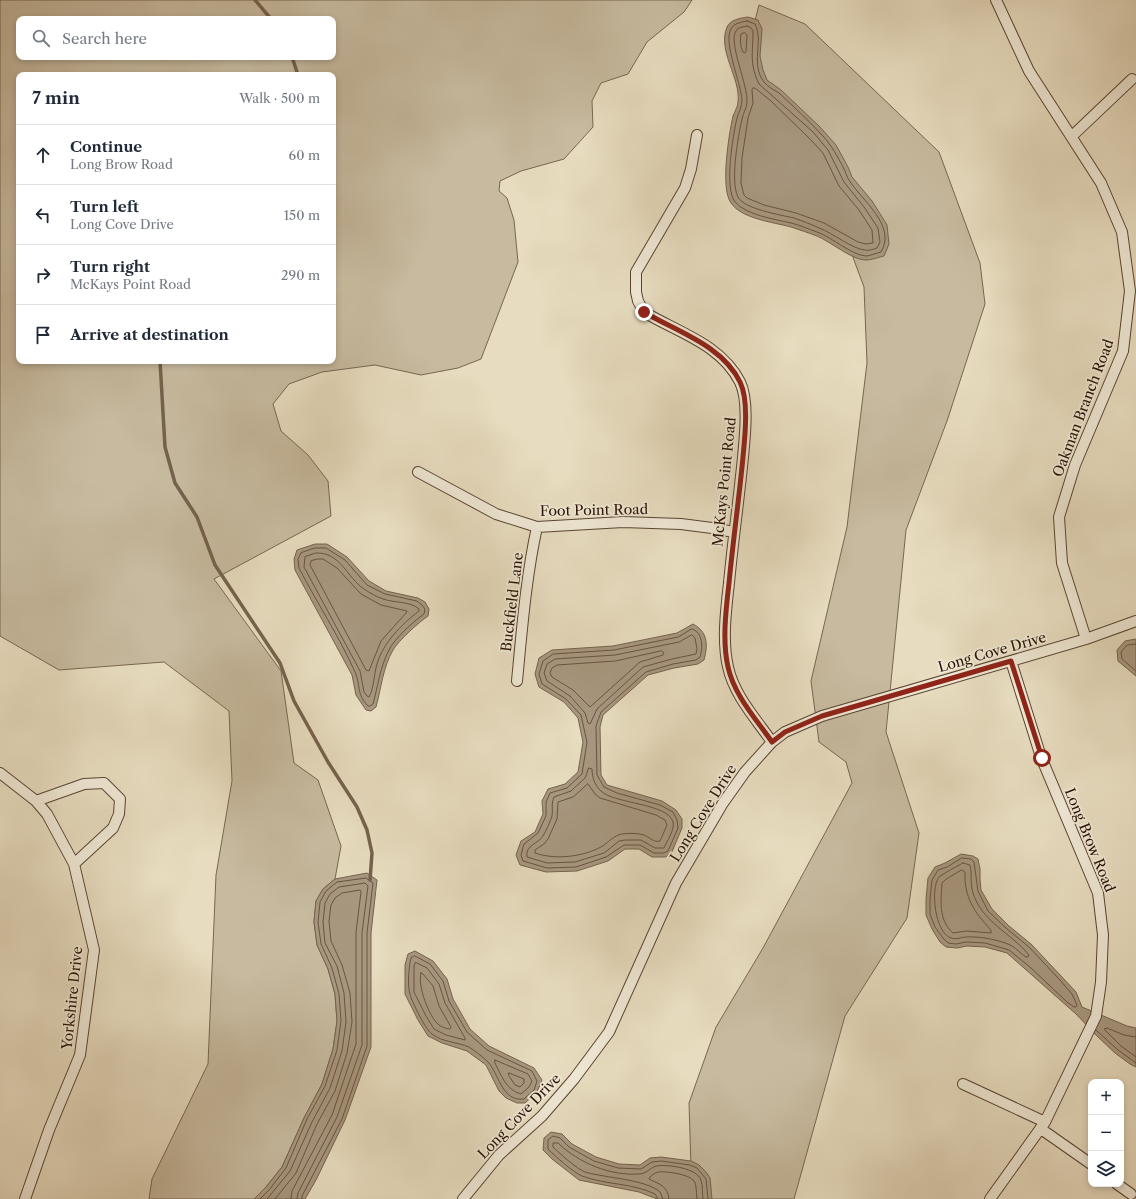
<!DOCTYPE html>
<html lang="en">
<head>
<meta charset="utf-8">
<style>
  :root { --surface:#fff; --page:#f2f2f3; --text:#1f2937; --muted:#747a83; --line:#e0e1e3 }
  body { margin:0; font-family:"Libre Caslon Text",serif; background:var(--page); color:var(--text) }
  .controls { position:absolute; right:12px; bottom:12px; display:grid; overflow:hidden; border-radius:8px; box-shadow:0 2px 6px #0003 }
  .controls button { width:36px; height:36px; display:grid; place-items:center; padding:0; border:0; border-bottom:1px solid var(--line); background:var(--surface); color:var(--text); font:20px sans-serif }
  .stop { position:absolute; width:12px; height:12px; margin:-9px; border:3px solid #8f2418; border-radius:50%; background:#fff }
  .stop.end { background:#8f2418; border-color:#fff; box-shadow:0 1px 4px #0008 }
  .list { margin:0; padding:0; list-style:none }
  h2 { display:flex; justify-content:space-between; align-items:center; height:52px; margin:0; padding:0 16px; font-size:17px }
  h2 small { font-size:13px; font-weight:400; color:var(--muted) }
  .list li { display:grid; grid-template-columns:26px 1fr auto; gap:12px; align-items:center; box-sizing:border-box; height:60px; padding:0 16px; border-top:1px solid var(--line) }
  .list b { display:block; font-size:15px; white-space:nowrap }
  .list p { margin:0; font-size:13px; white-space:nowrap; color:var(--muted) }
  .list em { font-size:13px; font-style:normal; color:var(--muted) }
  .icon { flex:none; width:22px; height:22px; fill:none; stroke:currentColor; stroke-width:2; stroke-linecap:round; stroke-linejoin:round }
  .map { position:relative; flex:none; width:1136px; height:1199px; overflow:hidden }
  .search { position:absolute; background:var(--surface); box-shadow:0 2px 6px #0003; left:16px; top:16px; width:320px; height:44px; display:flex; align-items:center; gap:10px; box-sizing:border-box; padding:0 14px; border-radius:8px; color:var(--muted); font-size:15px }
  .panel { position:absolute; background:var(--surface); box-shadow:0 2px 6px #0003; left:16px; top:72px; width:320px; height:292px; border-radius:8px }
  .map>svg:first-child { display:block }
  .green { fill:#c7ba9f; stroke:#786651; fill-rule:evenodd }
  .water { fill:#a7977f; stroke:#75624d }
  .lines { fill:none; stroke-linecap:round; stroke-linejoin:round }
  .shore { stroke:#685441; stroke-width:1 }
  .stream { stroke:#75624d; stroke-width:3.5 }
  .street-casing { stroke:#594432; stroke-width:12 }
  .street { stroke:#efe8d5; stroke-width:10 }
  .route { stroke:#8f2418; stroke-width:5 }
  .labels { text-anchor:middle; stroke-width:3.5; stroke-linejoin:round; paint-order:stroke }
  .street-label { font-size:14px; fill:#2a1203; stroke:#efe8d5 }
</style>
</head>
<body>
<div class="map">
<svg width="1136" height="1199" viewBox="0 0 1136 1199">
  <rect width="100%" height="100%" fill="#e7dcbf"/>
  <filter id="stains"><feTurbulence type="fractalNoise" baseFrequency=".005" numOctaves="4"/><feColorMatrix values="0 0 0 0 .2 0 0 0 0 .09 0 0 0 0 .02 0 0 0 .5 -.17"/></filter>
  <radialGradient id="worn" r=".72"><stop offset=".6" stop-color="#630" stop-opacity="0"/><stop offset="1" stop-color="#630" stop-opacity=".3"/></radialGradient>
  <path class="green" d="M 0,0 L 692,0 L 684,12 L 647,42 L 628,74 L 601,83 L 592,101 L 593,127 L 564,159 L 521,171 L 500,181 L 499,191 L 507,198 L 514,220 L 518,262 L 481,359 L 458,368 L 421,375 L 375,365 L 322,372 L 289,384 L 273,404 L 281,431 L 308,455 L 328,481 L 331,516 L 214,579 L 281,671 L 294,763 L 318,780 L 341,846 L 335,879 L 323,889 L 316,901 L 314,922 L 317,945 L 328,969 L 335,994 L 337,1021 L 333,1049 L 322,1084 L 304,1118 L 282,1167 L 266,1187 L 254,1199 L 149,1199 L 152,1179 L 208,1064 L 216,875 L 232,781 L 229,711 L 164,662 L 59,670 L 0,636 ZM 19,19 L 333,19 L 333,57 L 19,57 ZM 19,75 L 333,75 L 333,361 L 19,361 Z
    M 759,5 L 805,24 L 939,152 L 980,263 L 985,304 L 947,421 L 906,530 L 886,732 L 919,833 L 907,918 L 845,1016 L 794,1199 L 692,1199 L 689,1103 L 716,1027 L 763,948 L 852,783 L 846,762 L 819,742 L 811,681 L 847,527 L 867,363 L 864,287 L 838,217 L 746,55 Z"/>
  <path class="water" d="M 748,17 L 758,20 L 762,29 L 760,56 L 763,70 L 767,80 L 781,90 L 819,126 L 836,145 L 848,167 L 852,177 L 872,201 L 887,225 L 889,244 L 884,256 C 879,257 872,260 866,260 C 852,260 831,242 817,236 C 809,233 800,230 791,227 C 773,222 742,219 731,203 C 720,188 729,134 733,116 C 735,111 738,106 738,102 C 741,78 717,51 727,27 C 730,20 740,18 748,17 Z
    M 315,544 L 327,544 L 347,557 L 369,581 L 386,591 L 418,598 L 425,602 L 429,609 L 428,616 C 418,623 399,640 393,650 C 383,667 381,689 376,707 L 371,711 L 366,710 L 356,695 L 352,675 L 295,570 L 294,559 L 297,550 Z
    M 693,624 C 708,632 708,645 704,660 L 698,664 L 674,668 L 648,675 L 603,715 L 600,727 L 601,775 L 607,785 L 662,801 L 676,810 L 682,819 L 682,828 L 671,854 L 665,857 L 652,857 L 639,849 L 625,849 L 608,861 L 577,871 L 546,872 L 520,865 L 516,855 L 521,841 L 535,832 L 543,814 L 542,801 L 548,789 L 565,784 L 578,772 L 583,742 L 578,718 L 564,702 L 539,687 L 535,674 L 539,658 L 552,650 L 613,646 L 677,633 Z
    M 1136,639 L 1136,676 L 1118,661 L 1117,650 L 1125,641 Z
    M 961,854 L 973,856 L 978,859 L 980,869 L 980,879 L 981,890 L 992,909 L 1009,926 L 1031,944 L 1062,977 L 1076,992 L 1082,1007 L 1127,1026 L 1136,1028 L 1136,1067 L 1130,1064 L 1115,1053 L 1097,1036 L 1076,1014 L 1007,953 L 985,947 L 967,946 L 957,948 L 946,947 L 940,942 L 932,929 L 926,915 L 926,899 L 928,878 L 935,867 L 945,863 Z
    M 367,873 L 377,880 L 371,933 L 371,1047 L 345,1120 L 316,1180 L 305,1199 L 254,1199 L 266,1187 L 282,1167 L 304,1118 L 322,1084 L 333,1049 L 337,1021 L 335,994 L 328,969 L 317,945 L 314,922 L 316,901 L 323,889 L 335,879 Z
    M 415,951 L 433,961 L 447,979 L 453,999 L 470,1029 L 489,1046 L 534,1068 L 542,1080 L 537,1092 L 525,1103 L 517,1103 L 506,1098 L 499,1091 L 486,1065 L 467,1051 L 442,1043 L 428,1036 L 418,1020 L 405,994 L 405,965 L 408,954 Z
    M 551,1132 L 562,1134 L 572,1144 L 596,1157 L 619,1164 L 640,1165 L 650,1158 L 661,1157 L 691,1161 L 699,1165 L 706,1172 L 710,1178 L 712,1199 L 657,1199 L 639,1192 L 579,1180 L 552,1159 L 543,1150 L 544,1138 Z"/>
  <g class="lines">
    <path class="shore" d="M 747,21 L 755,24 C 764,41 750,64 764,82 C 768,87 774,90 779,93 C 794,107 809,121 823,136 C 831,145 838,157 844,169 C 846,172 846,176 849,180 C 861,200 897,225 881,252 C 876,253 870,256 866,256 C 851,255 832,237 817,232 C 808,229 800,225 791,223 C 774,219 746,215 735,202 C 724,188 733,135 737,118 C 739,112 742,106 742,100 C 741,83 723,42 731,29 C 734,23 742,22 747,21 Z
      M 747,26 L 751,28 L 753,31 C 753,53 749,63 759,84 L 813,132 L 828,150 L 844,182 L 864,207 L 878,228 L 880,242 L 877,248 C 874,249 869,251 865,250 C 852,249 833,233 819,228 C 811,224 802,221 794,218 C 781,215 744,209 738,197 C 730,181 738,137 742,119 C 743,113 747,108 747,102 C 748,85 728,42 736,31 C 738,27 743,27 747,26 Z
      M 745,33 L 747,35 L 746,52 L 744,53 C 740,49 740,39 741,34 Z
      M 753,88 L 755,88 L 771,101 L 808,137 L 823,153 L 839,186 L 859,210 L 872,230 L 873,243 L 866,244 L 858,242 L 824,223 L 796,213 L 764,205 L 747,198 L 744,195 L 741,183 L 742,158 L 748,118 L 753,103 L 752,90 Z
      M 315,548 L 326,548 L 345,560 L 367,585 L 385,594 L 417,601 L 422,605 L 425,609 L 424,614 C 414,621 394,639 389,650 C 380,667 378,686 373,704 L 370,706 L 368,706 C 356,694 361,685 355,672 C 339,636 317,603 299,568 L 298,559 L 301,553 Z
      M 316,553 C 341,552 347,578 364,589 C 370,593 377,597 383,599 C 394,603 410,601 419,609 L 419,611 C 401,625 383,643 377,664 C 374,674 374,688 369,697 L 367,696 L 364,692 L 360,671 L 304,567 L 305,557 Z
      M 318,559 L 323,559 L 337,568 L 361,594 L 381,605 L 407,611 L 406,613 L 381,641 L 369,671 L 366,670 L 310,565 L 311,561 Z
      M 692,629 C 703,632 703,648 700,657 L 696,660 L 673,664 L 646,672 L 601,712 L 596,726 L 597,775 L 604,787 L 617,793 L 660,805 L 673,812 L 677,820 L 678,828 L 668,851 L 664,853 L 654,853 L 640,845 L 624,845 L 606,857 L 576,867 L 547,868 L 523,861 L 521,855 L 524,844 L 538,833 L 546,816 L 546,802 L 550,793 L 567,788 L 582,774 L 587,742 L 581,715 L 566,699 L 542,684 L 539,674 L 543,661 L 553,654 L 614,650 L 678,637 Z
      M 692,635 L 695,638 L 697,649 L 696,654 L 672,659 L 643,667 L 597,709 L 590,724 L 588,723 L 585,713 L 570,696 L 547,681 L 544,673 L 547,664 L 555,659 L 615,655 L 679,642 Z
      M 1136,644 L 1127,645 L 1121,652 L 1122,659 L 1136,671
      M 662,651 L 664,653 L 663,655 L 640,662 L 590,707 L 573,690 L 552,677 L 550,673 L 552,668 L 557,665 L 615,661 Z
      M 589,768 L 592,769 C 592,777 595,786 601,791 C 614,804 668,803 673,822 C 675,829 667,841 664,848 L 655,848 L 641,840 L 625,840 L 619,841 L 604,853 L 575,862 L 547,863 L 527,857 C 525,845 538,844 543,836 C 546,831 550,822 552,816 C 553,809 551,804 554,797 L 571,791 L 585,778 Z
      M 588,784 L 595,794 L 600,798 L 656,815 L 665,820 L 667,825 L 660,841 C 654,843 649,837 644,835 C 638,833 628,833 622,834 C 614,835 608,843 601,847 C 582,857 555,860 535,853 L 535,850 L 544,844 L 548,839 L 557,819 L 558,802 L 573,797 Z
      M 962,858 L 971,859 L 974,862 L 978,891 L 988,911 L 1007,929 L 1029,947 L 1059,979 L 1072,994 L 1077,1005 L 1076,1007 L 1074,1007 L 1067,1002 L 1031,968 L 1009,950 L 985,943 L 966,942 L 956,944 L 948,943 L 943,938 L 935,927 L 930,914 L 930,899 L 932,880 L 938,870 L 947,867 Z
      M 963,863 L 970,865 C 972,874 970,883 973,893 C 982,922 1011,933 1029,955 L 1028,957 L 1026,957 C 1021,954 1017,949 1012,946 C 1001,940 979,936 966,937 C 961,937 957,940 951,938 C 935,933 930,889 939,877 C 941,875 959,865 963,863 Z
      M 962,870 L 965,872 C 964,897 974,912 991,930 L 991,933 L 967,931 L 953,933 C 938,920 941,900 942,883 L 945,880 Z
      M 415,956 L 430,964 L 443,981 L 449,1001 L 467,1032 L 487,1050 L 532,1071 L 537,1081 L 534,1090 L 524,1099 C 502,1102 499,1074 488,1062 C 483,1057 475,1051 469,1047 C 457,1042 442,1042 432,1034 C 425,1029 412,1002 410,994 C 407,985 409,966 411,958 Z
      M 417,963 L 427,968 L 439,984 L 445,1003 L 465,1038 L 465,1040 L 446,1035 L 434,1029 L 426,1016 L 414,992 L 414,966 L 415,963 Z
      M 421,973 L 423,974 L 433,986 L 439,1006 L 451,1027 L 450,1029 C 447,1029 442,1027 439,1025 C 429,1017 417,985 421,973 Z
      M 1096,1030 L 1118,1050 L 1136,1063
      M 1136,1037 L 1124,1035 L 1107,1028 L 1104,1029 L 1121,1046 L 1136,1057
      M 495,1060 L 528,1074 L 532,1081 L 529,1087 L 521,1094 C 506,1090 501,1075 495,1063 Z
      M 509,1073 L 524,1079 L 524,1083 L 520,1087 L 515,1085 L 509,1076 Z
      M 260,1199 L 269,1190 L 286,1168 L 307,1119 L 325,1086 L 337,1050 L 341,1021 L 339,994 L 332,968 L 321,944 L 318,922 L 320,902 L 326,891 L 337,882 L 366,878 L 373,883 L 367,933 L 367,1046 L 342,1119 L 302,1196 L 302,1199
      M 267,1199 L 290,1171 L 312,1122 L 330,1088 L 342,1051 L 346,1022 L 344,993 L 337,966 L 325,943 L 323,922 L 325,903 L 330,894 L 339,887 L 365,883 L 368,886 L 362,933 L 362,1045 L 337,1117 L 298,1193 L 297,1199
      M 275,1199 L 296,1173 L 317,1124 L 335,1091 L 347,1053 L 352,1022 L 350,993 L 342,965 L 331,941 L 329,921 L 331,905 L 335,898 L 342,893 L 360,890 L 361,892 L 356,932 L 356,1044 L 332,1115 L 292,1191 L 291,1199
      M 658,1199 L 655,1194 C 633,1183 606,1185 582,1176 C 574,1173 555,1156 548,1149 L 548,1140 L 553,1136 L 560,1138 L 569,1147 L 594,1161 L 618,1168 L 641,1169 L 652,1162 L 661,1161 L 690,1165 L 697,1168 L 706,1179 L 708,1199
      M 663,1199 L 660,1192 C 645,1179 605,1178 585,1172 C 577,1169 559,1153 553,1147 L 553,1143 L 558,1143 C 579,1163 610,1176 639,1174 C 646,1174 650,1168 656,1166 C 667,1164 697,1168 701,1180 C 703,1186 702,1193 703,1199
      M 669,1199 C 668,1186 659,1184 649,1179 L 650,1177 C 652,1175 655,1173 658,1172 C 666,1171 689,1174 694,1181 C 697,1185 696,1194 697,1199"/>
    <path class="stream" d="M 255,0 L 271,19
      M 292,57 L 298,75
      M 160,361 L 165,447 L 175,483 L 197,517 L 215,565 L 280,663 L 294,701 L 328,762 L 357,807 L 367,830 L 372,853 L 370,880"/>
    <defs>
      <path id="street" d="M 996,0 L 1029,71 L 1101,183 L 1122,232 L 1130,291 L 1123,351 L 1075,465 L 1059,517 L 1062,563 L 1086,639
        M 697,135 L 691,169 L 685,188 L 636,272 L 636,292 L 638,301 L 644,312 C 677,332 721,344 740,382 C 749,400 745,436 743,457 C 739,499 733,540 729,583 C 726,609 722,641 728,667 C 734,695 756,719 772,742
        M 1072,136 L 1132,79
        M 418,472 L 496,514 L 537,527 L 623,522 L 681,524 L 712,528 L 734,532
        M 517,681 C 522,629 526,577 537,527
        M 0,773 L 36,801 L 47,814 L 74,864 L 94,950 L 80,1055 L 49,1130 L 25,1199
        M 36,801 L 84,784 L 104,783 L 120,799 L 119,814 L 113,828 L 74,864
        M 963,1084 L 1045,1122
        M 1041,1129 L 1091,1164
        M 1117,1184 L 1131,1194
        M 463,1199 L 499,1155 L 542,1116 L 574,1079 L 609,1032 L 676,883 L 723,803 L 745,772 L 772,742 L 785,732 L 822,716 L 1086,639 L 1136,621
        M 990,1199 L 1045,1122 L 1096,1016 L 1101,982 L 1103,935 L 1098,893 L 1041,757 L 1011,661"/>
    </defs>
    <use href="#street" class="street-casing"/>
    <use href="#street" class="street"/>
  </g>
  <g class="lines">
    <path class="route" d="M 644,312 C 677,332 722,345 740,382 C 749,400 745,436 743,457 C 739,499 733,541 729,583 C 726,609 722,641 728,667 C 734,695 756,719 772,742 L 785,732 L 822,716 L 1011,661 L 1042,758"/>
  </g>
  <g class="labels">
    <g class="street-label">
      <text transform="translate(1083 408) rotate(-69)" y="5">Oakman Branch Road</text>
      <text transform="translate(724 482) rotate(-84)" y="5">McKays Point Road</text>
      <text transform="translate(594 510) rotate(-1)" y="5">Foot Point Road</text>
      <text transform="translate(512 602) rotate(-83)" y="5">Buckfield Lane</text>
      <text transform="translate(992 652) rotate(-16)" y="5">Long Cove Drive</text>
      <text transform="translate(703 813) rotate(-58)" y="5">Long Cove Drive</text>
      <text transform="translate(1090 840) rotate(68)" y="5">Long Brow Road</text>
      <text transform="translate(72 998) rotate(-84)" y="5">Yorkshire Drive</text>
      <text transform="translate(519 1116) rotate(-46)" y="5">Long Cove Drive</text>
    </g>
  </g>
  <rect width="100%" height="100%" filter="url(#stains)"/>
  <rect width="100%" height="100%" fill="url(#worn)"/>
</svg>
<div class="controls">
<button>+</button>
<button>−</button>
<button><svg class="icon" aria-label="layers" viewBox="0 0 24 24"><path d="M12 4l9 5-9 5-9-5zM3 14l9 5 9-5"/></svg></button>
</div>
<div class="stop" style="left:1042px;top:758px"></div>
<div class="stop end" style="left:644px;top:312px"></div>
<div class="search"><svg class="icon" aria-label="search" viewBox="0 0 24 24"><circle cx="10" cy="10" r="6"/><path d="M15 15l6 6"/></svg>Search here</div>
<section class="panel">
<h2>7 min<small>Walk · 500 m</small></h2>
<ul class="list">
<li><svg class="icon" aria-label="ahead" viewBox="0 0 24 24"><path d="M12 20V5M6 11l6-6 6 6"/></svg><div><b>Continue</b><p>Long Brow Road</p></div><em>60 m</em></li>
<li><svg class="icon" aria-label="left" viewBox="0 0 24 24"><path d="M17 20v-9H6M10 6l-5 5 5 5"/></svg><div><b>Turn left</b><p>Long Cove Drive</p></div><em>150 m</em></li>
<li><svg class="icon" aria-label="right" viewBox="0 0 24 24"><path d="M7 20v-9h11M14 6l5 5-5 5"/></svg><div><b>Turn right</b><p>McKays Point Road</p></div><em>290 m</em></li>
<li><svg class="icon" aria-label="arrive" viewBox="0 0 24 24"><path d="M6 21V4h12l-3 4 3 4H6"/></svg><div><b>Arrive at destination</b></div></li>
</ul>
</section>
</div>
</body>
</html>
